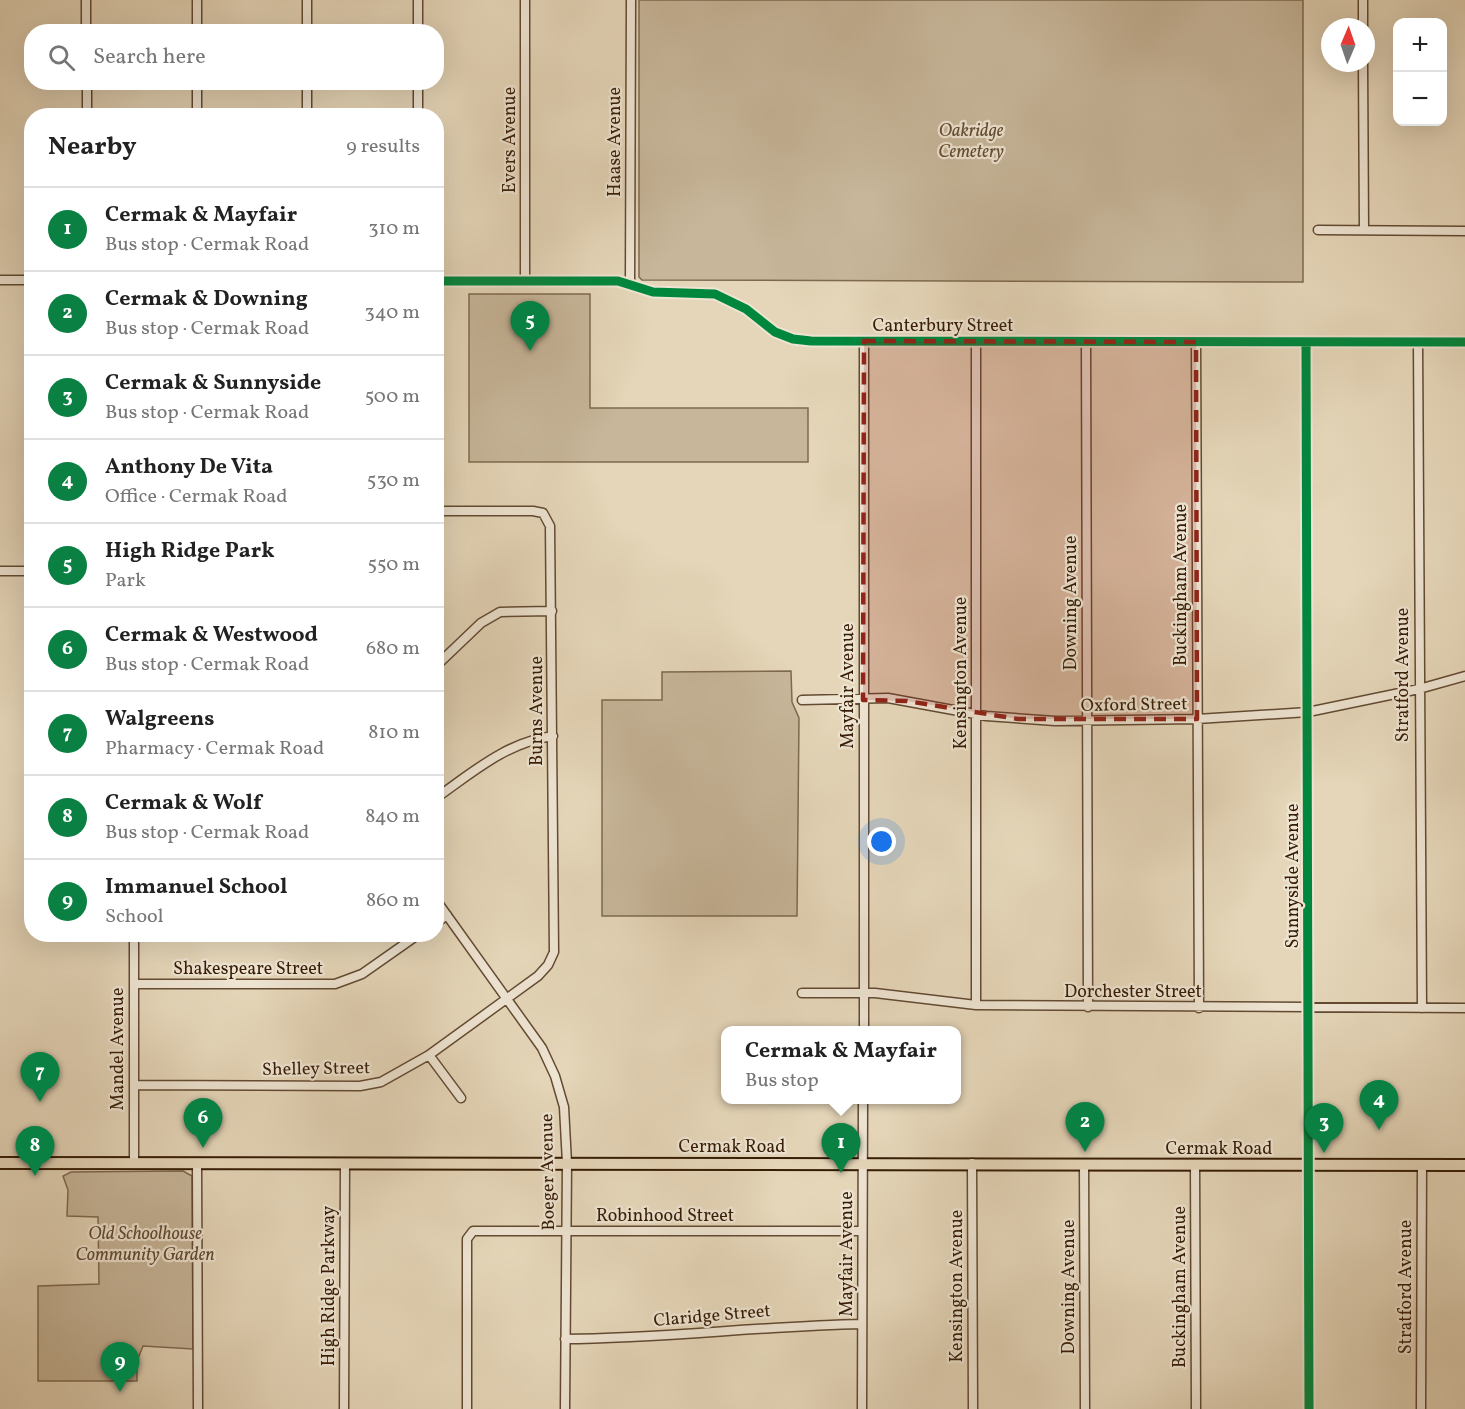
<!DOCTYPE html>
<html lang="en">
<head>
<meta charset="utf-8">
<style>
  :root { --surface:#fff; --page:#f6f6f6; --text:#222; --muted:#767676; --line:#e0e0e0; --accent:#0b8043 }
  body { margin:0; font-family:Vollkorn,serif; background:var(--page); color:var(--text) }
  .controls { position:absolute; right:18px; top:18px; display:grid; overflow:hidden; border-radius:12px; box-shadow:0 6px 24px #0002 }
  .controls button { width:54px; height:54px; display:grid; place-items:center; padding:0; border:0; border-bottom:2px solid var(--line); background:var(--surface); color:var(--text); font:30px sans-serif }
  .compass { position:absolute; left:1321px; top:18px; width:54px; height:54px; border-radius:50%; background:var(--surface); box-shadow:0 6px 24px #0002; rotate:2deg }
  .you { position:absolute; left:882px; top:842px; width:21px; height:21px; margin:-15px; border:4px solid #fff; border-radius:50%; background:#1a73e8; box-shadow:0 0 0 9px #1a73e833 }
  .badge { display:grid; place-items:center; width:39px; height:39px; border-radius:50%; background:var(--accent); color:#fff; font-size:20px; font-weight:700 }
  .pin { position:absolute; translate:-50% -50px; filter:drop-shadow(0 2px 3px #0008) }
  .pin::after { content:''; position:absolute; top:32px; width:21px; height:18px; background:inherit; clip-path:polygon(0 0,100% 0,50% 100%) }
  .popup { position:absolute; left:721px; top:1026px; width:240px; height:78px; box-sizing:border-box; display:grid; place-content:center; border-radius:12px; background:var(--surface); filter:drop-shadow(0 2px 4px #0005); font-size:20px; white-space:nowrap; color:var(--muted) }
  .popup b { font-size:22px; color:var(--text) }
  .popup::after { content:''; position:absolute; left:50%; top:100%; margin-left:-12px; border:12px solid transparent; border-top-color:var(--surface) }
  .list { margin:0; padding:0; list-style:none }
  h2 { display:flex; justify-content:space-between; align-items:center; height:78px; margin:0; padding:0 24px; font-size:26px }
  h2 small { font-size:20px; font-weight:400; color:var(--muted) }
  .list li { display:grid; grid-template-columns:39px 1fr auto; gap:18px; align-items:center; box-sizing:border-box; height:84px; padding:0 24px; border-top:2px solid var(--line) }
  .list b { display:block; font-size:22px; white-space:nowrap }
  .list p { margin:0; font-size:20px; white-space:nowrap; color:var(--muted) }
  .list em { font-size:20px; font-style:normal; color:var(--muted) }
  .icon { flex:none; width:33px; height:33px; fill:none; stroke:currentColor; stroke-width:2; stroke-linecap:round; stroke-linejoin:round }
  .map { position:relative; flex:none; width:1465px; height:1409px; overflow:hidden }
  .search { position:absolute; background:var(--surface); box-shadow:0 6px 24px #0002; left:24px; top:24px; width:420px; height:66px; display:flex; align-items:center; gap:15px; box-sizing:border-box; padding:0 21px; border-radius:24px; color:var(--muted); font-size:22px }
  .panel { position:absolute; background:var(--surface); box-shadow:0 6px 24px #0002; left:24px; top:108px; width:420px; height:834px; border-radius:24px }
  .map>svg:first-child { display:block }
  .green { fill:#c7b69a; stroke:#7e6950; stroke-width:1.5 }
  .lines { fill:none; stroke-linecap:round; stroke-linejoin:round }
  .minor-casing { stroke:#624a32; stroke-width:11 }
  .major-casing { stroke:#361c05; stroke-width:14 }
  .minor { stroke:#eee4d2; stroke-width:8 }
  .major { stroke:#e5d6b9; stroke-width:10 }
  .cycleway-casing { stroke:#eee4d2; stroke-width:13 }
  .cycleway { stroke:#00873e; stroke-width:9 }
  .marked { fill:#8f2418; fill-opacity:0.2; stroke:#8f2418; stroke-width:4.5; stroke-dasharray:12 8; stroke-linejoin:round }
  .labels { text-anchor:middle; stroke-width:4.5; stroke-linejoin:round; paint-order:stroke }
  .park-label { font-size:18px; font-style:italic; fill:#624a32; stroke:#eee4d2 }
  .street-label { font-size:18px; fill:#361c05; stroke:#eee4d2 }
</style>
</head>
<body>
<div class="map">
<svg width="1465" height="1409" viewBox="0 0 1465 1409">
  <rect width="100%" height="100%" fill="#e5d6b9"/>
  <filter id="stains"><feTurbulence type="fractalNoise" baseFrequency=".00333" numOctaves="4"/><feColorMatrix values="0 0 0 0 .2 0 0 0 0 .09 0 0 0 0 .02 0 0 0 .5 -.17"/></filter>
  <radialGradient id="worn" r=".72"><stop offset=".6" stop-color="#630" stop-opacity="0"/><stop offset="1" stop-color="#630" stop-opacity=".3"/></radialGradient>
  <path class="green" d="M 639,0 L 1303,0 L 1303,282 L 642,280 L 639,277 Z
    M 469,294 L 590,294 L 590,408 L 808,408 L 808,462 L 469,462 Z
    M 791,671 L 792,702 L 799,718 L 797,916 L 602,916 L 602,700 L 662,700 L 662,672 Z
    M 183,1171 L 192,1176 L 193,1349 L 143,1346 L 137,1361 L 137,1381 L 38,1381 L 38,1286 L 99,1284 L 98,1217 L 67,1216 L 68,1190 L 63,1176 L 71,1172 Z"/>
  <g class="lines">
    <defs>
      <path id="minor" d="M 86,0 L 86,32
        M 197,0 L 197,32
        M 525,0 L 525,281
        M 1363,0 L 1363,27
        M 307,32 L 307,0
        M 418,32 L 418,0
        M 1363,63 L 1364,230
        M 87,82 L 87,116
        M 197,82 L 197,116
        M 307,116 L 307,82
        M 418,116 L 418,82
        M 1318,230 L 1465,231
        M 0,280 L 32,280
        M 436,281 L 618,281 L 653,292 L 715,294 L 746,309 L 775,332 L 793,339 L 811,341 L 1465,342
        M 630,285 L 631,0
        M 864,341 L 864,1030
        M 976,342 L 976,1005
        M 1086,342 L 1088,1007
        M 1196,342 L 1199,1008
        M 1306,342 L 1309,1409
        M 1418,342 L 1422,1008
        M 0,571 L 32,571
        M 436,666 L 481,623 L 500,612 L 552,611
        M 802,700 L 888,698 L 986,716 L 1055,721 L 1197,719 L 1308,712 L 1419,689 L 1465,676
        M 436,798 C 473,772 507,742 553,736
        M 436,900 L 542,1048 L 555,1076 L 564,1107 L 567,1163 L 565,1409
        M 436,923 L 447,915
        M 134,984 L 335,984 L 362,974 L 419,934
        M 802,993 L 875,993 L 976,1005 L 1465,1008
        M 429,1055 L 461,1098
        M 134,1085 L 360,1086 L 381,1082 L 429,1055 L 538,976 L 548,965 L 554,952 L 550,526 L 543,513 L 533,511 L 436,511
        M 134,1163 L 134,934
        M 197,1163 L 198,1409
        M 972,1163 L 973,1409
        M 1084,1164 L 1085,1409
        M 1195,1164 L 1196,1409
        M 565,1339 C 664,1338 763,1326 862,1324
        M 344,1409 L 345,1163
        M 467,1409 L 467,1239 L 473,1231 L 861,1231
        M 862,1409 L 863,1100
        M 1421,1409 L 1422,1164"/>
      <path id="major" d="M 0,1163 L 1465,1165"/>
    </defs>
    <use href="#minor" class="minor-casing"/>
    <use href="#major" class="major-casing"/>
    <use href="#minor" class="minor"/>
    <use href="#major" class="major"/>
    <defs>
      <path id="cycleway" d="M 436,281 L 618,281 L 653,292 L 715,294 L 746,309 L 775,332 L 793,339 L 811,341 L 1465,342
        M 1306,342 L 1309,1409"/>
    </defs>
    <use href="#cycleway" class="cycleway-casing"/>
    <use href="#cycleway" class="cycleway"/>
  </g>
  <path class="marked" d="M 864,341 L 1196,342 L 1197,719 L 1018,719 L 907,701 L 863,700 Z"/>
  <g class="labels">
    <g class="park-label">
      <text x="971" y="136">Oakridge<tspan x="971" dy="21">Cemetery</tspan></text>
      <text x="145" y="1239">Old Schoolhouse<tspan x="145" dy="21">Community Garden</tspan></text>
    </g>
    <g class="street-label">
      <text transform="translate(509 140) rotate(-90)" y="6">Evers Avenue</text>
      <text transform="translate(614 142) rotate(-90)" y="6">Haase Avenue</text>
      <text x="943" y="331">Canterbury Street</text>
      <text transform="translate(1180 585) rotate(-90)" y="6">Buckingham Avenue</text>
      <text transform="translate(1070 603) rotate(-90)" y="6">Downing Avenue</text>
      <text transform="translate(960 673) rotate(-90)" y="6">Kensington Avenue</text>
      <text transform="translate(1402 675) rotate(-90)" y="6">Stratford Avenue</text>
      <text transform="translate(847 686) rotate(-90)" y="6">Mayfair Avenue</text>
      <text transform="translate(1134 704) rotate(-1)" y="6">Oxford Street</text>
      <text transform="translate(536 711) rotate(-90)" y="6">Burns Avenue</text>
      <text transform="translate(1292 876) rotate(-90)" y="6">Sunnyside Avenue</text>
      <text x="248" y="974">Shakespeare Street</text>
      <text x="1133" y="997">Dorchester Street</text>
      <text transform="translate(117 1049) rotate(-90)" y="6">Mandel Avenue</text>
      <text transform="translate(316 1068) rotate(-1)" y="6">Shelley Street</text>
      <text x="732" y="1152">Cermak Road</text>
      <text x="1219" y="1154">Cermak Road</text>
      <text transform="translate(547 1172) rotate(-91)" y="6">Boeger Avenue</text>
      <text x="665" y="1221">Robinhood Street</text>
      <text transform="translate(846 1254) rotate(-90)" y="6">Mayfair Avenue</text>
      <text transform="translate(328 1286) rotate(-90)" y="6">High Ridge Parkway</text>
      <text transform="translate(956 1286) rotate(-90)" y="6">Kensington Avenue</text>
      <text transform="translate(1068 1287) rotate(-90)" y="6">Downing Avenue</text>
      <text transform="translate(1179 1287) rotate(-90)" y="6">Buckingham Avenue</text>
      <text transform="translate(1405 1287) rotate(-90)" y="6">Stratford Avenue</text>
      <text transform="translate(712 1315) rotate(-5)" y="6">Claridge Street</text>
    </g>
  </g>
  <rect width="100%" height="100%" filter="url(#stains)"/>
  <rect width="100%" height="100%" fill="url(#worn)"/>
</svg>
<div class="controls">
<button>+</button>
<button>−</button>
</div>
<svg class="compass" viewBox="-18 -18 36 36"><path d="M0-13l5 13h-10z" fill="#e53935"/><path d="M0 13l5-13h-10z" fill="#767676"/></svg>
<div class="you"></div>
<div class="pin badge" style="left:841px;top:1173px">1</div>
<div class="popup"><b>Cermak &amp; Mayfair</b>Bus stop</div>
<div class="pin badge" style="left:1085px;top:1152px">2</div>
<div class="pin badge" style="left:1324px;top:1153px">3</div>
<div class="pin badge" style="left:1379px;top:1130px">4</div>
<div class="pin badge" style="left:530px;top:351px">5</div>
<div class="pin badge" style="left:203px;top:1148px">6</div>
<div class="pin badge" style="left:40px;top:1102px">7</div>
<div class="pin badge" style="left:35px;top:1176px">8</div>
<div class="pin badge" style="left:120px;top:1392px">9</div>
<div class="search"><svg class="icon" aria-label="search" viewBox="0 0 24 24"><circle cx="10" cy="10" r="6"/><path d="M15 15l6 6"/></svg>Search here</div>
<section class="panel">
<h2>Nearby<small>9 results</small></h2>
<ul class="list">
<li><span class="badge">1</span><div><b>Cermak &amp; Mayfair</b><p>Bus stop · Cermak Road</p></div><em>310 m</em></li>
<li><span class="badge">2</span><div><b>Cermak &amp; Downing</b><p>Bus stop · Cermak Road</p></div><em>340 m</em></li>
<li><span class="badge">3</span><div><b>Cermak &amp; Sunnyside</b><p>Bus stop · Cermak Road</p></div><em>500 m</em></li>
<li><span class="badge">4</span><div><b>Anthony De Vita</b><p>Office · Cermak Road</p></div><em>530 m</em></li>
<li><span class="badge">5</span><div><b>High Ridge Park</b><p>Park</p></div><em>550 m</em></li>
<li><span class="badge">6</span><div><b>Cermak &amp; Westwood</b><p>Bus stop · Cermak Road</p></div><em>680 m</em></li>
<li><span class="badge">7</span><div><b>Walgreens</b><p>Pharmacy · Cermak Road</p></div><em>810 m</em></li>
<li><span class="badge">8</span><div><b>Cermak &amp; Wolf</b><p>Bus stop · Cermak Road</p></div><em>840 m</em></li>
<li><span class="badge">9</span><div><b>Immanuel School</b><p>School</p></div><em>860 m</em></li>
</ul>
</section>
</div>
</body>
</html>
